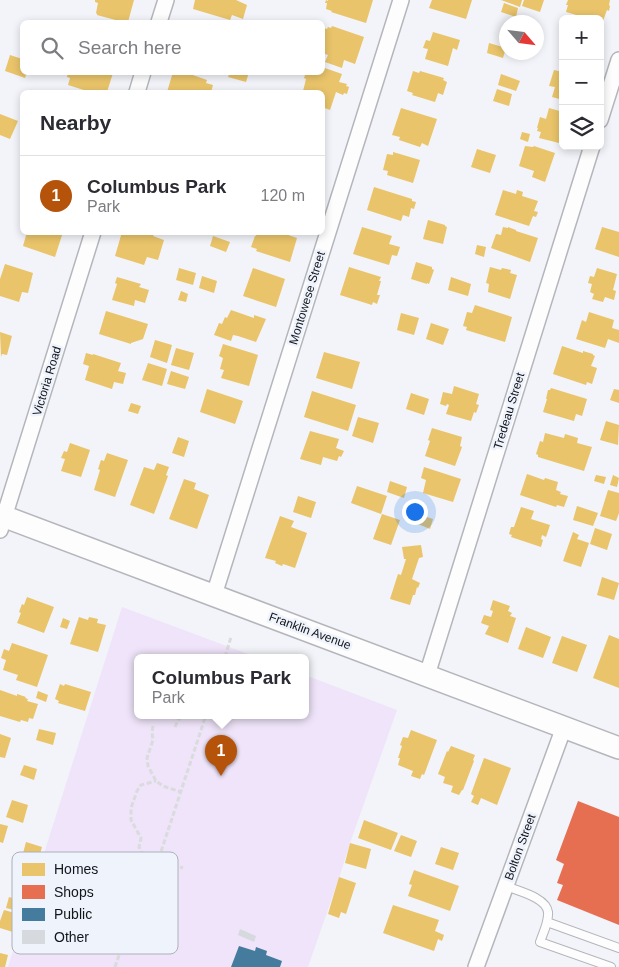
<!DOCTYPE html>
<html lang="en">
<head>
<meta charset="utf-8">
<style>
  :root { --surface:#fff; --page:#f2f2f3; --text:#2b2b33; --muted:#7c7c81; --line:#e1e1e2; --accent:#b45309 }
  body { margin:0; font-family:Helvetica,sans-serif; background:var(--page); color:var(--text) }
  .controls { position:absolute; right:15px; top:15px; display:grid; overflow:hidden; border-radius:8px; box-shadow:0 2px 8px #0003 }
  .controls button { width:45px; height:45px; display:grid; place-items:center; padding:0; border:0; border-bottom:1px solid var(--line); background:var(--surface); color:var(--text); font:25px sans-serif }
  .compass { position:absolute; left:499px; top:15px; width:45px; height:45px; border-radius:50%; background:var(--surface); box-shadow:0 2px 8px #0003; rotate:118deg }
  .you { position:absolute; left:414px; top:511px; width:18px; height:18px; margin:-12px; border:4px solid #fff; border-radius:50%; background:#1a73e8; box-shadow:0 0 0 8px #1a73e833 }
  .badge { display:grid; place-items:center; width:32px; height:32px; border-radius:50%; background:var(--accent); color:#fff; font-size:16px; font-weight:700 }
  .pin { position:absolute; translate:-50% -41px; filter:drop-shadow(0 1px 2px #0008) }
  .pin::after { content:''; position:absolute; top:26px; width:18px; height:15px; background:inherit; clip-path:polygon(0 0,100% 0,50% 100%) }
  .popup { position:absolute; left:134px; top:654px; width:175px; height:65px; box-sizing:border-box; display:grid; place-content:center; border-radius:8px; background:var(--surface); filter:drop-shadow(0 1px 4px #0005); font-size:16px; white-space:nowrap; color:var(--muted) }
  .popup b { font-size:19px; color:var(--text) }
  .popup::after { content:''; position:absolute; left:50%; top:100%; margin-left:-10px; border:10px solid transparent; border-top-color:var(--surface) }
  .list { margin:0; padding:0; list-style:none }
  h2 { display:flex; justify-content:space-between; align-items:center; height:65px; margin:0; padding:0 20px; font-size:21px }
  h2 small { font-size:16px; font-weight:400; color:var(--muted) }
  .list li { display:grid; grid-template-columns:32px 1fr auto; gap:15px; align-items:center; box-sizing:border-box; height:80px; padding:0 20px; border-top:1px solid var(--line) }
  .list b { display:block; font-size:19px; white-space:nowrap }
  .list p { margin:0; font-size:16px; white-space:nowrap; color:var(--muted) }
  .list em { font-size:16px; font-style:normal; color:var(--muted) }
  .icon { flex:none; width:28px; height:28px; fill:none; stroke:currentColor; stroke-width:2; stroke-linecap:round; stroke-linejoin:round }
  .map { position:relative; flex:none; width:619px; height:967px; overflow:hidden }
  .search { position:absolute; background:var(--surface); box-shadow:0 2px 8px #0003; left:20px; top:20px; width:305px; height:55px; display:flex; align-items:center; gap:12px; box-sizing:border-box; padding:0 18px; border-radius:8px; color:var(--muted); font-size:19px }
  .panel { position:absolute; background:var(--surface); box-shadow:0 2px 8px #0003; left:20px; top:90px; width:305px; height:145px; border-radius:8px }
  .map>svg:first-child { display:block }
  .green { fill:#efe4f9 }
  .homes { fill:#e9c46a }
  .shops { fill:#e76f51 }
  .public { fill:#457b9d }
  .building { fill:#d6dade }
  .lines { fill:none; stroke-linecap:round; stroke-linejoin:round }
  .lane-casing { stroke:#b4b6bb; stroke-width:10 }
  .street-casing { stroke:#b4b6bb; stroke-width:18 }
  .secondary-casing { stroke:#b4b6bb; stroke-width:24 }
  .path { stroke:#dadbdd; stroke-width:3; stroke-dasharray:5 2.5; stroke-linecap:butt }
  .lane { stroke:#fdfdfe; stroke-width:8 }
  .street { stroke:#fdfdfe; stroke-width:15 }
  .secondary { stroke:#fdfdfe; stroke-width:21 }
  .labels { text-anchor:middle; stroke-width:5; stroke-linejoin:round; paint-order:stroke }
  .street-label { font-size:12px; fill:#12151a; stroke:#eff3fc }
  .key { fill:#eff3fc; stroke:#adb0b8; stroke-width:1 }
  .key-label { font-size:14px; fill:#12151a }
</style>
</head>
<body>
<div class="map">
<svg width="619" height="967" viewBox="0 0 619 967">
  <rect width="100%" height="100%" fill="#f2f4f9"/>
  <path class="green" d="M 122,607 L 256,657 L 137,657 L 137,715 L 305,715 L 305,675 L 397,710 L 350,843 L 340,875 L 308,967 L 8,967 Z"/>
  <path class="homes" d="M 95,0 L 134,0 L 128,22 L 123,22 L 97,15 L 97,14 L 96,13 L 98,3 L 95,2 Z
    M 195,0 L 236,0 L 247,5 L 243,19 L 232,15 L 230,20 L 193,9 Z
    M 326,0 L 328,1 L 328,0 L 373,0 L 366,23 L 331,12 L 332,11 L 326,9 L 327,3 L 325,3 Z
    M 432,0 L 472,0 L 466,19 L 429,8 Z
    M 501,0 L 522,0 L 520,7 Z
    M 524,0 L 544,0 L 540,12 L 522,6 Z
    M 568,0 L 610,0 L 609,5 L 610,6 L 609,11 L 607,10 L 603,21 L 600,20 L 600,19 L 590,19 L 566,12 L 568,5 L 566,5 Z
    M 504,3 L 518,8 L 516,17 L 501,12 Z
    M 332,26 L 364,37 L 355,64 L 344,60 L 342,68 L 325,62 L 328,55 L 322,53 L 322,34 L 324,28 L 327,29 L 328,27 L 331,28 Z
    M 433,32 L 460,40 L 457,50 L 453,48 L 448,66 L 425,59 L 428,49 L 423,48 L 426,40 L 430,41 Z
    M 489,43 L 506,48 L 503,58 L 487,53 Z
    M 10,55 L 22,59 L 22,72 L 27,72 L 25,78 L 5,71 Z
    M 322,67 L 342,74 L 339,82 L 347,84 L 346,86 L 349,87 L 347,94 L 344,93 L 343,95 L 336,92 L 330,110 L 322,107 L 322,92 L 306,92 L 303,91 L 306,79 L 304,78 L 306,72 L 322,72 Z
    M 554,70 L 563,72 L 563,100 L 552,97 L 555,87 L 549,86 Z
    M 413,71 L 419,73 L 420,71 L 444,78 L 443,80 L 447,82 L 443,95 L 438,93 L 435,102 L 412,95 L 413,93 L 407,91 Z
    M 68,72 L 110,72 L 113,73 L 107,92 L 90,92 L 68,85 L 70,78 L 67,77 Z
    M 173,72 L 184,72 L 207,80 L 206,83 L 213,85 L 211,92 L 167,92 Z
    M 230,72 L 249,72 L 246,82 L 228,77 Z
    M 501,74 L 520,81 L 516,91 L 498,85 Z
    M 497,89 L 512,94 L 509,106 L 493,101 Z
    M 401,108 L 437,119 L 428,146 L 422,143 L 420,147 L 399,140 L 400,137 L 392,135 Z
    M 549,108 L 563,112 L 563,131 L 559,143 L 539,138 L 541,132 L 537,131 L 538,128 L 537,128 L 540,117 L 546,119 Z
    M 0,114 L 18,121 L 10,139 L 0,135 Z
    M 522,132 L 530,134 L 528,142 L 520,139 Z
    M 525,146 L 533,147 L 534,146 L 555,153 L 545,182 L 532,177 L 534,171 L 519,166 Z
    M 477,149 L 496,155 L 490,173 L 471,167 Z
    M 393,152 L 420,160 L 413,183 L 387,175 L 388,171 L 383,170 L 387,154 L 393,155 Z
    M 374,187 L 412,199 L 412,201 L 416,202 L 414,209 L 411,208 L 409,217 L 403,215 L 401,221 L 367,210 Z
    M 503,190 L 516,194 L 517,190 L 523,192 L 522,196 L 538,201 L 534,211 L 538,212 L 536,217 L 533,216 L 529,226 L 495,215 Z
    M 428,220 L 445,225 L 445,226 L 447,227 L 443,244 L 423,239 Z
    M 362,227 L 392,236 L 389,244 L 400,247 L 397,256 L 392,255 L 389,265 L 353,254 Z
    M 503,227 L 508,228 L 508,227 L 516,230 L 516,231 L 538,238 L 530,262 L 491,248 L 496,234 L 501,235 Z
    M 602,227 L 619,232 L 619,257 L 595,249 Z
    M 27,232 L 63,232 L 55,257 L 23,246 Z
    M 122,232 L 148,232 L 154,234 L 153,236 L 164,240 L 158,260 L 147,257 L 144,265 L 115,256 Z
    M 257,232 L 279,232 L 297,238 L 290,262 L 256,251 L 257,249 L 251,247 L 255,236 L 256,236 Z
    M 213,236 L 230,242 L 226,252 L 210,246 Z
    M 477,245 L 486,247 L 484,257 L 475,254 Z
    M 416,262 L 432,267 L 432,269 L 434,270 L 429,284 L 427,283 L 427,284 L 411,279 Z
    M 5,264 L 33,273 L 28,293 L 22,292 L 19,302 L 0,296 L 0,279 Z
    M 349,267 L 381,277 L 379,281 L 381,281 L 377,295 L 380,295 L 377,304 L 373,302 L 372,305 L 340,295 Z
    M 490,267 L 501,270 L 502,268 L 511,270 L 510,273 L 517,275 L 510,299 L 488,292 L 489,284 L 486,283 Z
    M 179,268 L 196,273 L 193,285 L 176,280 Z
    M 253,268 L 285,279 L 276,307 L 243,296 Z
    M 597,268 L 617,274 L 613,290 L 616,291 L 614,300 L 605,297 L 603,302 L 592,299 L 594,294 L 590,292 L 592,284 L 588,283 L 590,276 L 594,277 Z
    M 202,276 L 217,281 L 214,293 L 199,288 Z
    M 117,277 L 141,284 L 139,287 L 149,290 L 145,303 L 135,300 L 134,306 L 112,300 L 117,284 L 115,283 Z
    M 451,277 L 471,284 L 468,296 L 448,290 Z
    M 181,291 L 188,294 L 186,302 L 178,300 Z
    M 475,305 L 512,317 L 505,342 L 466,330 L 467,327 L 463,326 L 467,312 L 472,313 Z
    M 231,310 L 254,318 L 254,315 L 266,319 L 256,342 L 238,336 L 233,335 L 231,341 L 214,335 L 219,323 L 222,324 L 225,317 L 227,318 Z
    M 106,311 L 148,324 L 143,339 L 131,343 L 131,344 L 99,334 Z
    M 589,312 L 614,320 L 612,328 L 619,330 L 619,343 L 608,339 L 605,348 L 576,339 L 582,320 L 586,322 Z
    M 401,313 L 419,318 L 414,335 L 397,330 Z
    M 431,323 L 449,329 L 443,345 L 426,339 Z
    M 0,332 L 12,336 L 7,355 L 2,354 L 1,357 Z
    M 155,340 L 172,345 L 167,363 L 150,357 Z
    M 223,344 L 258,355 L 249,386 L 221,378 L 224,370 L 220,369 L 223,358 L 219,356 Z
    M 562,346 L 583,353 L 583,351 L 593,354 L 593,355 L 595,356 L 591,366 L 597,368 L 592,384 L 587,382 L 586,385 L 553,374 Z
    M 176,348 L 194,353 L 189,370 L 171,365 Z
    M 324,352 L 360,362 L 352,389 L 316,378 Z
    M 86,353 L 93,355 L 93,354 L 121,363 L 118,371 L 126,373 L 123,384 L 114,382 L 112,389 L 85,380 L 89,366 L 83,364 Z
    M 148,363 L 167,369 L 162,386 L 142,380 Z
    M 171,371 L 189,377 L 185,389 L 167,384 Z
    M 454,386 L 479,394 L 476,404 L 479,405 L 476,413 L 474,412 L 471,421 L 446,414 L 449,405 L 447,404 L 446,406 L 440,404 L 443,392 L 452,394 Z
    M 551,388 L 587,399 L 582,416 L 576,414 L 574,421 L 543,412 L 547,399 L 546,399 L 548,390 L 550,390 Z
    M 207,389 L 243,401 L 235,424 L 200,412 Z
    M 614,389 L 619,390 L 619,403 L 610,400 Z
    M 312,391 L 356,405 L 348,431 L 304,417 Z
    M 411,393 L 429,399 L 424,415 L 406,409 Z
    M 131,403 L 141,406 L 138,414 L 128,411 Z
    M 358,417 L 379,423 L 373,443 L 352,436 Z
    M 606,421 L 619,425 L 618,445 L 600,440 Z
    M 432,428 L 462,437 L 460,446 L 462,447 L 455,466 L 425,456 L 430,441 L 428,440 Z
    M 310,431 L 339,439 L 336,448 L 344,451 L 341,457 L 339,456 L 337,461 L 323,457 L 321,465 L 300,459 Z
    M 545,433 L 564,438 L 565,434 L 578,438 L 577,443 L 592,447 L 584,471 L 538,457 L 538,455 L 536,454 L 540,441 L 543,442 Z
    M 178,437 L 189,441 L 184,457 L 172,453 Z
    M 70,443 L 90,450 L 81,477 L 61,471 L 65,459 L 61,458 L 64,451 L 67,452 Z
    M 107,453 L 128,460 L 115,497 L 94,490 L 100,470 L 98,469 L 101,460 L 104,461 Z
    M 157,463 L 169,467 L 166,475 L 168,476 L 154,514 L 130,505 L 144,467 L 154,470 Z
    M 424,467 L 461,479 L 453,502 L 423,493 L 426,480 L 421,478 Z
    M 527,474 L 544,480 L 545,478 L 558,482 L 556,490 L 561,492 L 560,494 L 568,496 L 564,507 L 557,505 L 556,507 L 520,495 Z
    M 596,475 L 606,477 L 604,484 L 594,481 Z
    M 613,475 L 619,478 L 617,487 L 610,485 Z
    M 184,479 L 196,483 L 194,489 L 209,495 L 197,529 L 169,519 Z
    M 390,481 L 407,487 L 404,498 L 387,492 Z
    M 357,486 L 387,496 L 381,514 L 351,503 Z
    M 608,490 L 619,493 L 619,513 L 616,521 L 600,516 Z
    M 298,496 L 316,502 L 311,518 L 293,512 Z
    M 577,506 L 598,513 L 593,526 L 573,520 Z
    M 521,507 L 534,511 L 531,519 L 550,525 L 546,537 L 542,535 L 541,539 L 543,540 L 541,547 L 511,537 L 512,535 L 509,534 L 511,527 L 514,527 Z
    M 382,514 L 400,520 L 391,545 L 373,539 Z
    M 421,515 L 433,519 L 430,529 L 418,524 Z
    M 280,516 L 294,521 L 291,527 L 307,533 L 295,568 L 283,564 L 282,566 L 275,563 L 276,561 L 265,558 Z
    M 595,528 L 612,534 L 607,550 L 590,544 Z
    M 573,532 L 579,535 L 577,539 L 589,543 L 581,567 L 563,561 Z
    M 421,545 L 423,557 L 419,558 L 412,579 L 420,583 L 418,588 L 417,587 L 415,595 L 413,595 L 410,605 L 390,599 L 398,574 L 401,575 L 406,559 L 404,559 L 402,547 Z
    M 602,577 L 619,583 L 614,600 L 597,595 Z
    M 27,597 L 54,607 L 44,633 L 17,623 L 21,613 L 19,612 L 22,604 L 24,605 Z
    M 493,600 L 510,606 L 508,611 L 512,613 L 510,616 L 516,618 L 508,643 L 485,634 L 489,626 L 481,623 L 484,615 L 491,617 L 493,611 L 490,610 Z
    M 79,617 L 88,620 L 89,617 L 98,619 L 97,623 L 106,625 L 98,652 L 70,644 Z
    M 63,618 L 70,621 L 67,629 L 60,627 Z
    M 526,627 L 551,637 L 543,658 L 518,649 Z
    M 609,635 L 619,639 L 619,688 L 593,678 Z
    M 562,636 L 587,645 L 577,672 L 552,663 Z
    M 12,643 L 48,655 L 37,687 L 16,680 L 18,675 L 3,670 L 6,660 L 1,658 L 4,649 L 9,651 Z
    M 60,684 L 64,686 L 65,684 L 91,692 L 85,711 L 58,703 L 59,701 L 55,699 Z
    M 0,690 L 17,696 L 17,694 L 26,697 L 25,698 L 28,699 L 27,701 L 38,704 L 33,719 L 29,718 L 28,722 L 21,720 L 20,722 L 0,716 Z
    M 38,691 L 48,695 L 46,702 L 36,698 Z
    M 39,729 L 56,733 L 53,745 L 36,740 Z
    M 411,730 L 437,740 L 424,775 L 422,774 L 420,779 L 411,776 L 413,771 L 398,765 L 400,758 L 398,758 L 402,746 L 400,745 L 403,737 L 408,738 Z
    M 0,734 L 11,738 L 5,758 L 0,757 Z
    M 451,746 L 475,755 L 473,760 L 474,761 L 463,790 L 462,790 L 459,795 L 451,792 L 453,786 L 443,783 L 445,777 L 438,774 L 447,751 L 448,752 Z
    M 484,758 L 511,768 L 497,805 L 481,798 L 478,805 L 471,802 L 474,796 L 471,794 Z
    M 24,765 L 37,769 L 34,780 L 20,775 Z
    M 12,800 L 28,805 L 23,823 L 6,817 Z
    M 364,820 L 398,833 L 391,850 L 358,838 Z
    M 0,824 L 8,826 L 3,843 L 0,842 Z
    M 401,835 L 417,841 L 411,857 L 394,851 Z
    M 26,842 L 42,847 L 38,861 L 22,857 Z
    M 350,843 L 371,849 L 366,869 L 345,863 Z
    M 441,847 L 459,853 L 453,870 L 435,864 Z
    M 414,870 L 459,886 L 450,911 L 408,896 L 412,885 L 409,884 Z
    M 23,872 L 32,875 L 29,889 L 19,887 Z
    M 339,877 L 356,883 L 346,914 L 341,912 L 339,918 L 328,914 Z
    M 21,894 L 26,896 L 22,912 L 6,908 L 9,897 L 20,900 Z
    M 393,905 L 439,920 L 435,931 L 444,935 L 442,941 L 438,939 L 434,951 L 383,933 Z
    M 4,910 L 22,915 L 16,933 L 0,928 L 0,921 Z
    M 0,953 L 8,955 L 5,967 L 0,967 Z"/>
  <path class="shops" d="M 578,801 L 619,817 L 619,925 L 557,900 L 563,885 L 557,883 L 564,864 L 556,860 Z"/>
  <path class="public" d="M 239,946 L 255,951 L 256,947 L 267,951 L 266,955 L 282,961 L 280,967 L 231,967 Z"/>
  <path class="building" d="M 240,929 L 256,936 L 254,942 L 238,935 Z"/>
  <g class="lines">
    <defs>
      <path id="lane" d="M 506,886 C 517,891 546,897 548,912 C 549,922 543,933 540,942 L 611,967
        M 547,922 L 619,948"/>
      <path id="street" d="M 159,22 L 166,0
        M 137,92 L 143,72
        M 600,120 L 619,60
        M 0,530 L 93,232
        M 214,595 L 401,0
        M 427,675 L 592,146
        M 476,967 L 564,727"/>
      <path id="secondary" d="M 0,515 L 619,748"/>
    </defs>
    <use href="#lane" class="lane-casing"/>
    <use href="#street" class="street-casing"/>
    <use href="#secondary" class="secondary-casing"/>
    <path class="path" d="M 225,657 L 231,637
      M 153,726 L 152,732 L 153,740 L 147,758 L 148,766 L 156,781 L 163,786 L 181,792
      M 175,727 L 178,720 L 184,715
      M 159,859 L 183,868
      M 150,869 L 139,847 L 141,838 L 131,820 L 131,808 L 137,791 L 141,785 L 156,781
      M 77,873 L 87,877 L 133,872 L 146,874
      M 122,946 L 109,942 L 128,881 L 129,872
      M 115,967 L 148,870 L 156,867 L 206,715"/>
    <use href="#lane" class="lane"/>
    <use href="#street" class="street"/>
    <use href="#secondary" class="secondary"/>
  </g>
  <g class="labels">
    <g class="street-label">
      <text transform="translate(307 298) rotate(-73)" y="4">Montowese Street</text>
      <text transform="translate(47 381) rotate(-73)" y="4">Victoria Road</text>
      <text transform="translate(509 411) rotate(-73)" y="4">Tredeau Street</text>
      <text transform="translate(310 631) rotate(20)" y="4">Franklin Avenue</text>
      <text transform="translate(520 847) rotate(-70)" y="4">Bolton Street</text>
    </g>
  </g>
  <rect x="12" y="852" width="166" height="102" rx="8" class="key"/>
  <rect x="22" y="863" width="23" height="13" fill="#e9c46a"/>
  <rect x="22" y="885" width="23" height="14" fill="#e76f51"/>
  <rect x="22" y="908" width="23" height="13" fill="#457b9d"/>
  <rect x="22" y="930" width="23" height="14" fill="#d6dade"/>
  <g class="key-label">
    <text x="54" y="874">Homes</text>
    <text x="54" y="897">Shops</text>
    <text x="54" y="919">Public</text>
    <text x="54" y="942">Other</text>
  </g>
</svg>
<div class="controls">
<button>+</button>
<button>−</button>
<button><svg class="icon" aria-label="layers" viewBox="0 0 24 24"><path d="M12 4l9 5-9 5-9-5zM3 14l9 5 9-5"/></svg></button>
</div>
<svg class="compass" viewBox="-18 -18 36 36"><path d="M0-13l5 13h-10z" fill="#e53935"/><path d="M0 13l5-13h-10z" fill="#7c7c81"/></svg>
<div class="you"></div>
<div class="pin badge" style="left:221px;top:776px">1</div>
<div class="popup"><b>Columbus Park</b>Park</div>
<div class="search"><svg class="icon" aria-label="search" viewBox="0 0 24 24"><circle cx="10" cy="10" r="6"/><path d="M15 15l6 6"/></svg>Search here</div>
<section class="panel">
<h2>Nearby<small></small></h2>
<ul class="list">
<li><span class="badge">1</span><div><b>Columbus Park</b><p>Park</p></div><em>120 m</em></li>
</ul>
</section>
</div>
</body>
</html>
